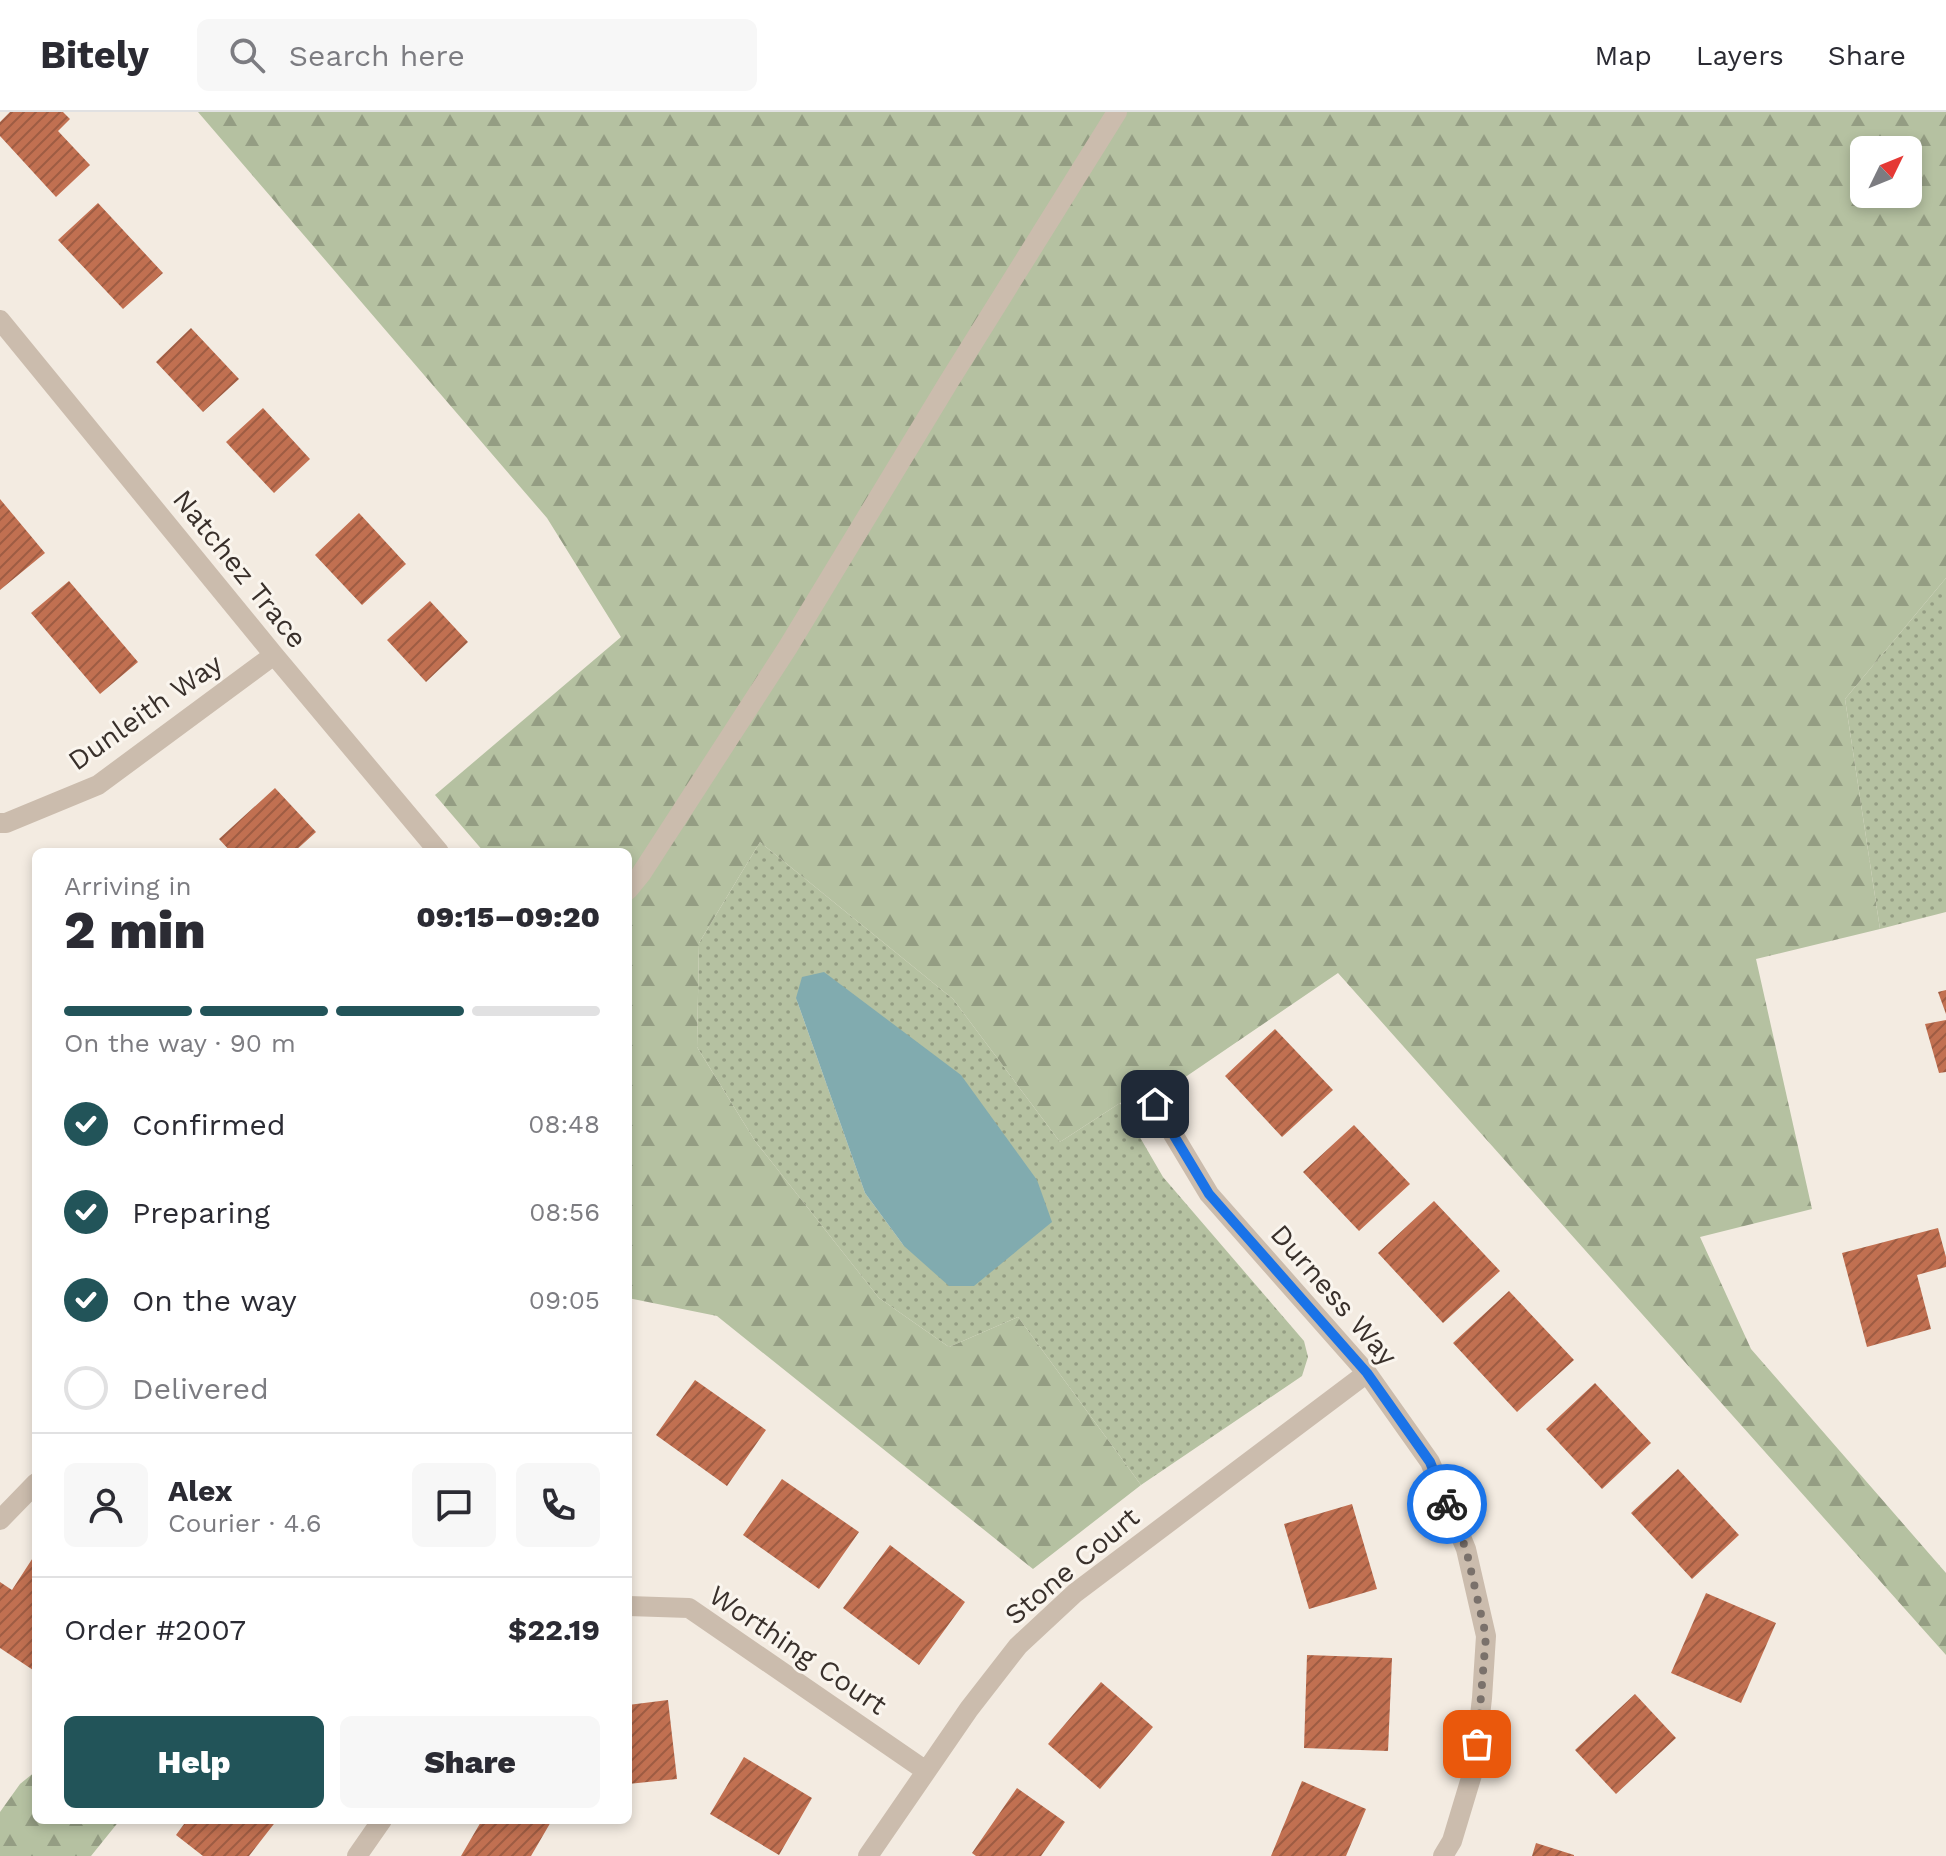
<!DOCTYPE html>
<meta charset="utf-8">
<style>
:root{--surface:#fff;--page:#f7f7f7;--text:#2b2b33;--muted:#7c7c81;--line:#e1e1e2;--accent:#225459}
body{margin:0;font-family:"Work Sans",sans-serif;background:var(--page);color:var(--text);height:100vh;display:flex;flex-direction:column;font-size:30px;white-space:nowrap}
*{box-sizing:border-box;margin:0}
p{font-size:26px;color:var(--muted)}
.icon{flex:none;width:44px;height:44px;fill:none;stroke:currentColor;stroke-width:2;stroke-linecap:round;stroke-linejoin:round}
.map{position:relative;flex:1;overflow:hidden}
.side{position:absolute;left:32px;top:736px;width:600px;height:976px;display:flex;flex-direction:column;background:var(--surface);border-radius:12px;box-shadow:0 4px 12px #0003}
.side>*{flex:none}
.needle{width:52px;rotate:47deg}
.fabs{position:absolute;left:1850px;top:24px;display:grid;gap:16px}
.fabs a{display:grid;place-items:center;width:72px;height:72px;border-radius:12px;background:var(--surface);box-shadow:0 4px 12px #0003;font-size:40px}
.pin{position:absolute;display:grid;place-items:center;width:68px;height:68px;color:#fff;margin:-34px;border-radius:16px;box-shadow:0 4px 12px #0006}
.courier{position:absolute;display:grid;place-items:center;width:80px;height:80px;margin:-40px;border:6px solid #1a73e8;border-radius:50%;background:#fff;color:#222;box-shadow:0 2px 10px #0007}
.summary em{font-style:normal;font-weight:800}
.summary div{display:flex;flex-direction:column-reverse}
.summary{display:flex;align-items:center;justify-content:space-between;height:136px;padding:0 32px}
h1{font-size:52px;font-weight:800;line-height:60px}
.bar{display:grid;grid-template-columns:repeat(4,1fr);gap:12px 8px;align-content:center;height:96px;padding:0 32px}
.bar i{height:10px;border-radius:6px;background:var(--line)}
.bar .on{background:var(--accent)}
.bar p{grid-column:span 4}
.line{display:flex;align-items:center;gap:20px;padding:0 32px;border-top:2px solid var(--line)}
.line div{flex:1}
.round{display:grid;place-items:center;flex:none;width:84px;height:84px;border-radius:12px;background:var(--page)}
ol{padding:0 32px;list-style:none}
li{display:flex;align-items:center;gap:24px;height:88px}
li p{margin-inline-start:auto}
li .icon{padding:8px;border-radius:50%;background:var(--accent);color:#fff;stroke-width:4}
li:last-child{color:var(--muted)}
li i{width:44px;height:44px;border:4px solid var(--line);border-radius:50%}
.button{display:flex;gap:16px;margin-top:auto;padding:16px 32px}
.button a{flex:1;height:92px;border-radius:12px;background:var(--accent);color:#fff;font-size:32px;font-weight:800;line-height:92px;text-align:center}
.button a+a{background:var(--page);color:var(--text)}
header{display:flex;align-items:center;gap:48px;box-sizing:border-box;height:112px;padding:0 40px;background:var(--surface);border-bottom:2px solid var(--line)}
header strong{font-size:38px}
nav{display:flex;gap:44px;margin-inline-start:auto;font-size:28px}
.search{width:560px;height:72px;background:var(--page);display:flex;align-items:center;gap:20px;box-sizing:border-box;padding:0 28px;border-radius:12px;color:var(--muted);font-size:30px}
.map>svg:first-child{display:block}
.grass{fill:url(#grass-dots);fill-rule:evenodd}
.forest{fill:url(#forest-firs);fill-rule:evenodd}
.water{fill:#81abaf}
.building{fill:url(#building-hatch)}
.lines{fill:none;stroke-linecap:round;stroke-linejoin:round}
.service{stroke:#cbbcad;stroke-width:20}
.minor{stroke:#cbbcad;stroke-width:20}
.done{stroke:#7a716b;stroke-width:8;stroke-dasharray:0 14.4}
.route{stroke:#1a73e8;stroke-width:10}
.labels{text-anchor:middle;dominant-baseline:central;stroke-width:6;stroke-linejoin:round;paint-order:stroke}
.street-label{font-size:28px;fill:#39302b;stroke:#faf5ee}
</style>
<header>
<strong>Bitely</strong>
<div class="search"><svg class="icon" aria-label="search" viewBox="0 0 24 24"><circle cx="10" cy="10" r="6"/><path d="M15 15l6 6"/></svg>Search here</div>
<nav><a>Map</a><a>Layers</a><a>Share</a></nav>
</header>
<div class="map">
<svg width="1946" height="1744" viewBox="0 0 1946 1744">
<defs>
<pattern id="grass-dots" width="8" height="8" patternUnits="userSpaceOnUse" patternTransform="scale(2)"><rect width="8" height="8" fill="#b5c1a1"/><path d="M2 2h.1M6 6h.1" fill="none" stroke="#949d83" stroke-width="1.8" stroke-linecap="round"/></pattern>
<pattern id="forest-firs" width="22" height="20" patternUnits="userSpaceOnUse" patternTransform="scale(2)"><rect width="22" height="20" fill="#b5c1a1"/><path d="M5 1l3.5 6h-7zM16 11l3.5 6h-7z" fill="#949d83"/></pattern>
<pattern id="building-hatch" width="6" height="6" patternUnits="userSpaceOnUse" patternTransform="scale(2)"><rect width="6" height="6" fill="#c17051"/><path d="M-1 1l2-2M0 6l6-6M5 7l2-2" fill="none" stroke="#9e5c43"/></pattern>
</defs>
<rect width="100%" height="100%" fill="#f3ebe1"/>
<path class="grass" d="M1946,466V800L1880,817L1845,587Z
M760,730L953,887L1060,1030L1120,991L1163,1065L1304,1229L1308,1245L1302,1264L1141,1373L1018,1205L949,1235L879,1186L755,1029L697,935L699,831ZM796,886L904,1134L865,1081Z"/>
<path class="forest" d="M198,0H1946V466L1845,587L1880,817L1756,847L1812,1097L1700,1125L1751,1237L1946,1461V1543L1338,861L1181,968L1120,991L1060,1030L953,887L760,730L699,831L697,935L755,1029L879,1186L949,1235L1018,1205L1141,1373L1033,1457L717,1204L628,1186V740H484L435,683L621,525L547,406ZM1864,38H1908V82H1864Z
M36,1659V1708H120L91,1744H0V1700L20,1672Z"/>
<path class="water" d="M824,860L961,963L1037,1068L1052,1110L974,1174H949L904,1134L865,1081L796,886L802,865Z"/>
<path class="building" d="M10,0H63L70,7L58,19L90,53L56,85L0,24V10Z
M98,91L163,161L123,197L58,128Z
M191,216L239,267L203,300L156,250Z
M263,296L310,347L274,381L226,330Z
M0,387L45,441L0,478Z
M359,401L406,452L362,493L315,443Z
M69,469L138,550L100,582L31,501Z
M430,489L468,530L426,570L387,528Z
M275,676L316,720L294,740H231L219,727Z
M1946,878V902L1938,880Z
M1946,908V960L1939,961L1925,912Z
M1275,917L1333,978L1282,1025L1225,964Z
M1354,1013L1410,1072L1359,1119L1303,1060Z
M1434,1089L1500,1159L1443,1211L1378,1141Z
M1938,1116L1946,1145V1155L1917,1163L1931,1217L1867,1235L1842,1141Z
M1509,1179L1574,1248L1517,1300L1453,1231Z
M695,1268L766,1318L727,1374L656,1323Z
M1595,1271L1651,1331L1602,1377L1546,1317Z
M1678,1357L1739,1423L1692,1467L1631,1401Z
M782,1367L859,1420L819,1477L743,1423Z
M1352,1392L1377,1477L1309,1497L1284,1412Z
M890,1433L965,1490L919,1553L843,1496Z
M36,1441V1560L0,1536V1470L12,1478Z
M1706,1481L1776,1511L1741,1591L1671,1561Z
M1307,1543L1392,1546L1388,1639L1304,1636Z
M1101,1570L1153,1615L1100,1677L1048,1632Z
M1635,1582L1676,1626L1616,1682L1575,1638Z
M668,1588L677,1667L628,1672V1593Z
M744,1645L812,1686L779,1743L710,1702Z
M1302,1669L1366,1697L1346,1744H1271Z
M1017,1676L1065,1710L1041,1744H976L972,1741Z
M187,1708H277L249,1744H203L176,1723Z
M482,1708H552L531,1744H461Z
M1536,1731L1574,1743V1744H1532Z"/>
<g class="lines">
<path class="service" d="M628,778L641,762L788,535L948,271L1117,0"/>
<path class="minor" d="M0,208L274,543L439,740
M0,711H6L98,673L274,543
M1155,992L1209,1082L1367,1261L1430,1350L1466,1437L1486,1524L1482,1586L1474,1656L1452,1729L1443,1744
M0,1408L36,1371
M628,1494L689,1496L926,1659
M357,1744L382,1708
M868,1744L969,1597L1018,1534L1075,1481L1367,1261"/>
</g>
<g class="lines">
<path class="done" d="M1447,1392L1466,1437L1486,1524L1477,1632"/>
<path class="route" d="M1155,992L1209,1082L1367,1261L1430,1350L1447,1392"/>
</g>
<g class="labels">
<g class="street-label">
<text transform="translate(240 457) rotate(51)">Natchez Trace</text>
<text transform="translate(145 600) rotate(-35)">Dunleith Way</text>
<text transform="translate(1334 1183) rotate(49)">Durness Way</text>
<text transform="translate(1072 1454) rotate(-40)">Stone Court</text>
<text transform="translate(798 1538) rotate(34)">Worthing Court</text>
</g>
</g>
</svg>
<div class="fabs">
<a><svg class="needle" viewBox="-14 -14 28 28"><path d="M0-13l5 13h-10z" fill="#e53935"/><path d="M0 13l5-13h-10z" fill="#7c7c81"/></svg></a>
</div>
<div class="pin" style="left:1477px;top:1632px;background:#ea580c"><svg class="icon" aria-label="bag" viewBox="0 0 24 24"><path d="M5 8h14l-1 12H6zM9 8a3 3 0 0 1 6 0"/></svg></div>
<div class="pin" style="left:1155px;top:992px;background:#1f2937"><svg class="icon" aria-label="home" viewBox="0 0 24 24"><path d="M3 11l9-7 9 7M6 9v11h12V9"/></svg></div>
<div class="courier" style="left:1447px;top:1392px"><svg class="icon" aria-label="bike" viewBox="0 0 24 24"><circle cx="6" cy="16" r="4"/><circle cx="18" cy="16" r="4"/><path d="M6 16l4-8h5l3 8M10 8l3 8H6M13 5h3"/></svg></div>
<section class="side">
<div class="summary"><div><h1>2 min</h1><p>Arriving in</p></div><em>09:15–09:20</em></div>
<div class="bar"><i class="on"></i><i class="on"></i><i class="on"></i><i></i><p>On the way · 90 m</p></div>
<ol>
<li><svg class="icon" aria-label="check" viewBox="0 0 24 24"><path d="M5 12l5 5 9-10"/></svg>Confirmed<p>08:48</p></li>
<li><svg class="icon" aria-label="check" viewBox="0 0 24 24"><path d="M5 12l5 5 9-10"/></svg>Preparing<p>08:56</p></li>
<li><svg class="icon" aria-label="check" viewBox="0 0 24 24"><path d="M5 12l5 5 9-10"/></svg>On the way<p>09:05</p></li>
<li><i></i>Delivered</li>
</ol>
<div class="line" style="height:144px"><a class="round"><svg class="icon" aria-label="person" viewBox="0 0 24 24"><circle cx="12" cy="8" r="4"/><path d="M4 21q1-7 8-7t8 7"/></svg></a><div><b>Alex</b><p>Courier · 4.6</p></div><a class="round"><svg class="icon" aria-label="chat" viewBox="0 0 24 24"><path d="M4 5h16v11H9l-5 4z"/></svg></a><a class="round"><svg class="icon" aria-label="phone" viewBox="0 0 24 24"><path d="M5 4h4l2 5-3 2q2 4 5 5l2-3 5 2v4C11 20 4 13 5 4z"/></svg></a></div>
<div class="line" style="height:104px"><div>Order #2007</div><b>$22.19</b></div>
<div class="button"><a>Help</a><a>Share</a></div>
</section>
</div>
